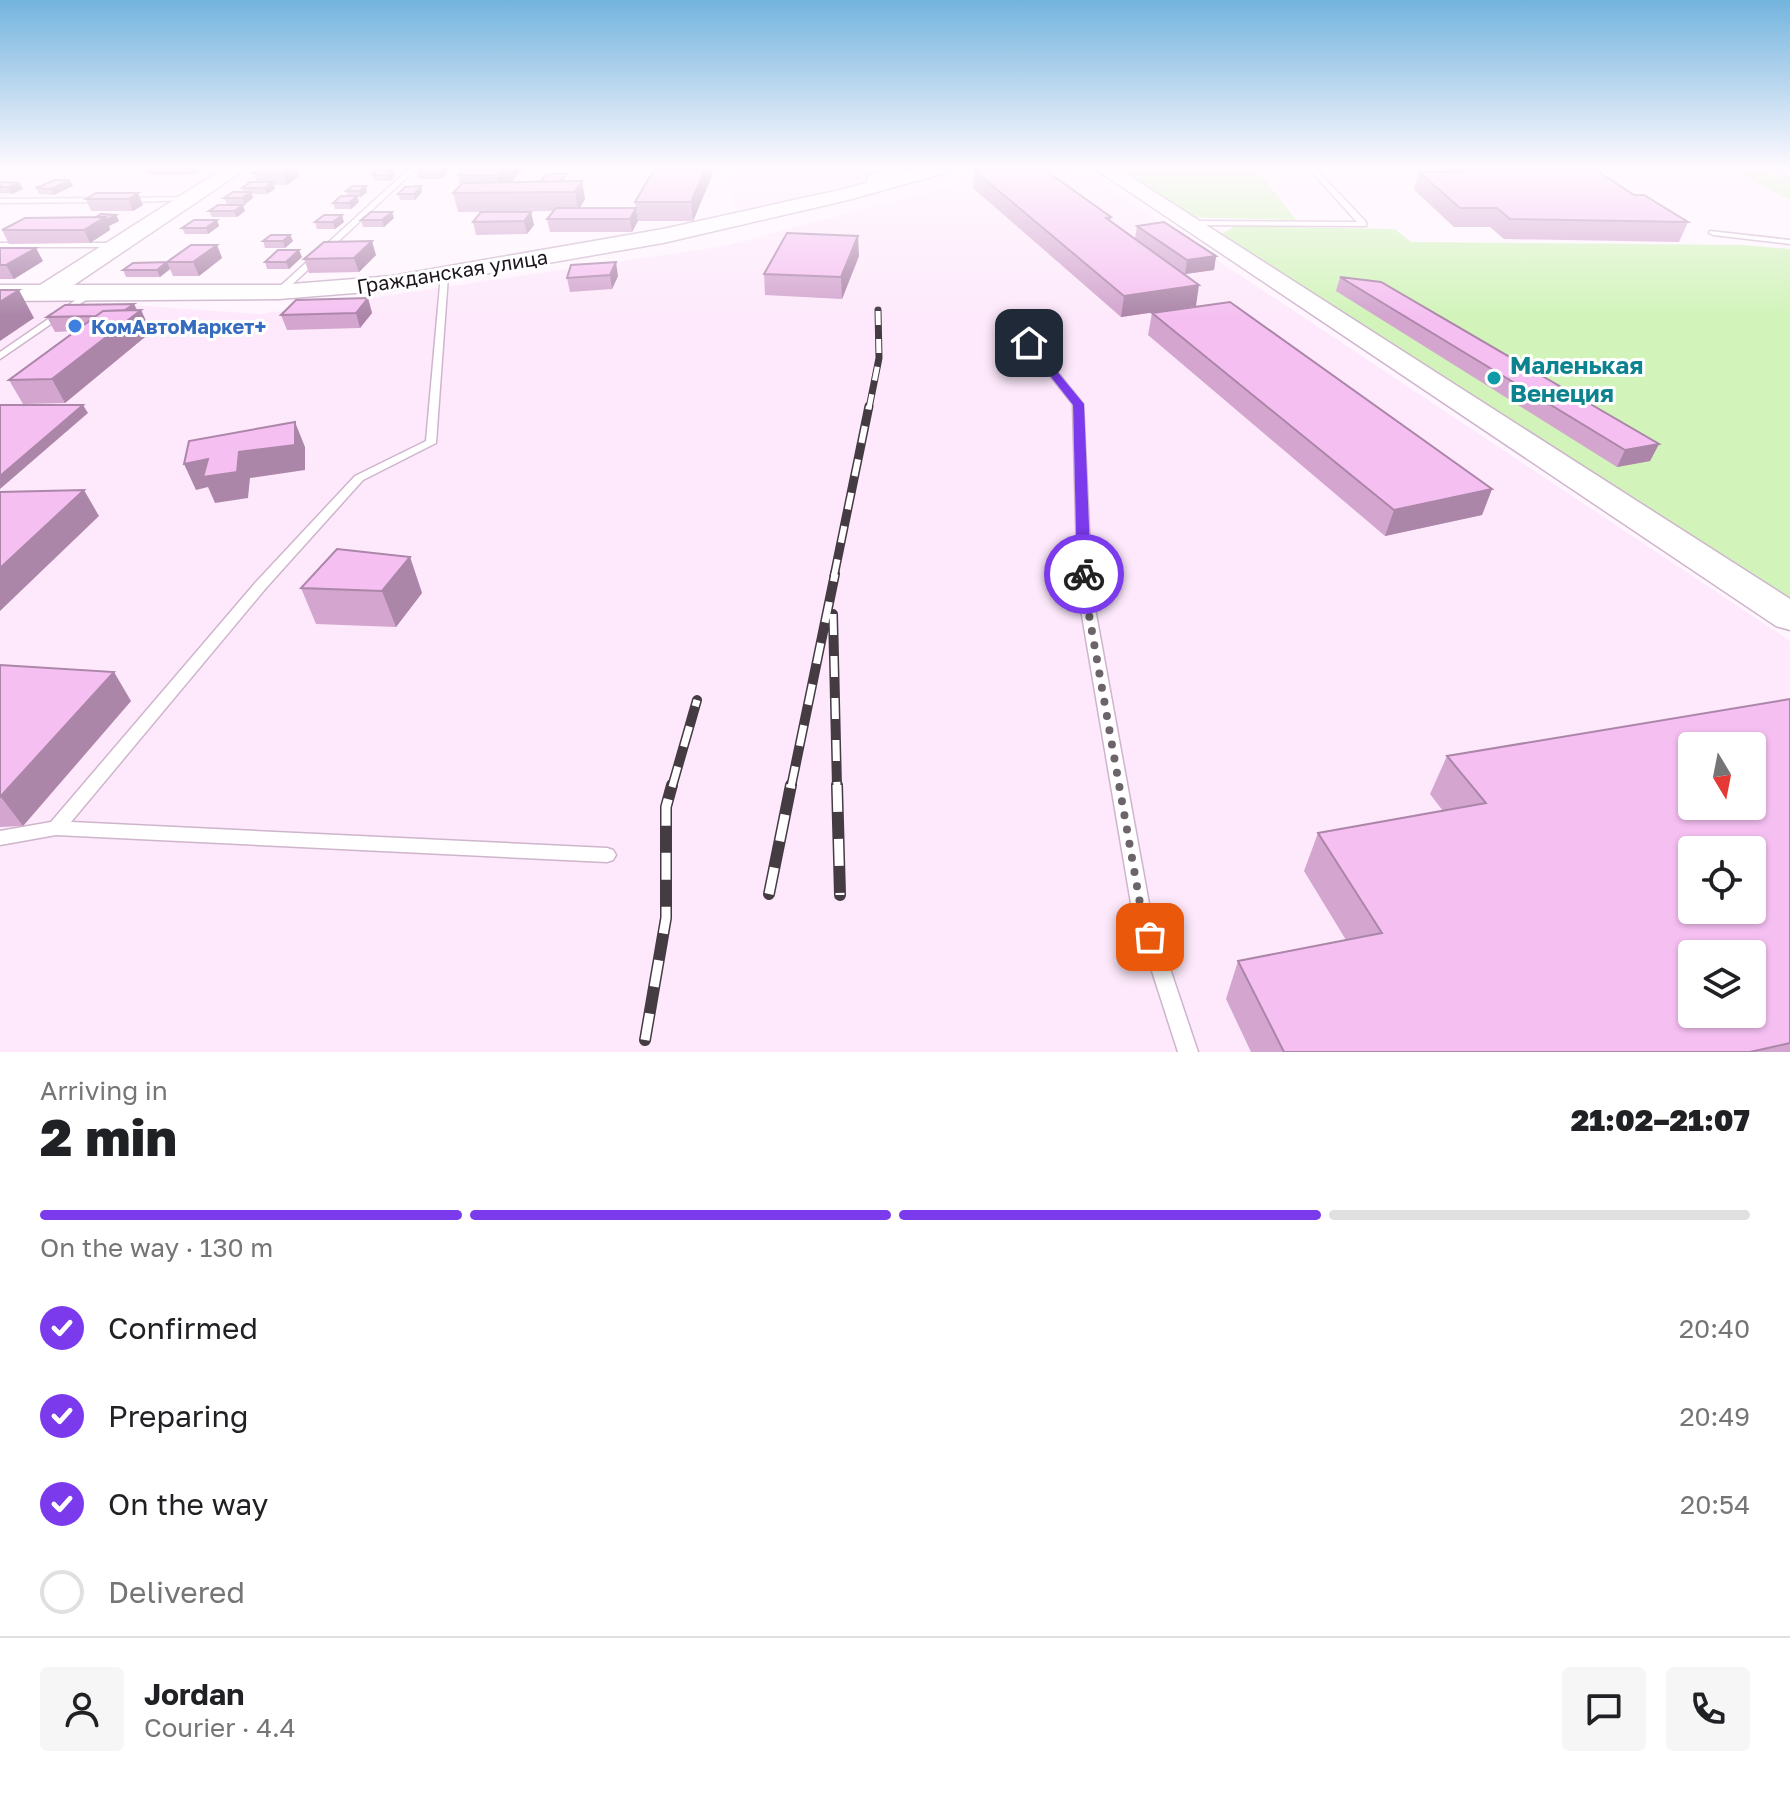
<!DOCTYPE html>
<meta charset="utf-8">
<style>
:root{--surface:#fff;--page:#f6f6f6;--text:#202124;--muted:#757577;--line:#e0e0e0;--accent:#7c3aed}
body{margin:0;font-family:"Golos Text",sans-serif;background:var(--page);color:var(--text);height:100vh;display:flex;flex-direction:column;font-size:30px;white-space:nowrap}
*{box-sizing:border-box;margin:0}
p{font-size:26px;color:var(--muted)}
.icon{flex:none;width:44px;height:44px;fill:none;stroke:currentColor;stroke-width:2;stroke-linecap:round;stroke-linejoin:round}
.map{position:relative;height:1052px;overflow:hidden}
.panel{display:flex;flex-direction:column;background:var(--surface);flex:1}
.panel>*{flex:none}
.needle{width:52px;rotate:170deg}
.tools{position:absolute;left:1678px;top:732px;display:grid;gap:16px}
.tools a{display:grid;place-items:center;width:88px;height:88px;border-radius:8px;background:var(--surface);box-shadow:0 2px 6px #0004;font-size:40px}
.pin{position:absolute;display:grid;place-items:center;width:68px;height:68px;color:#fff;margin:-34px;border-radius:16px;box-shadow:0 4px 12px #0006}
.courier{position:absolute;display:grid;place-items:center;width:80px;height:80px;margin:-40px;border:6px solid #7c3aed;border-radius:50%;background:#fff;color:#222;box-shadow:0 2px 10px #0007}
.headline em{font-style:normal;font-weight:800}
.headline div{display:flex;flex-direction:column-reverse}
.headline{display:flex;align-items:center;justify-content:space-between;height:136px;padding:0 40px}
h1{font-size:52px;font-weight:800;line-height:60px}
.bar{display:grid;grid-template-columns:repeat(4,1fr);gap:12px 8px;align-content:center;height:96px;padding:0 40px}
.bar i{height:10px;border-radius:6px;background:var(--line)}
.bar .active{background:var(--accent)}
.bar p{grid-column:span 4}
.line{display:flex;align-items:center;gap:20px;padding:0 40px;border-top:2px solid var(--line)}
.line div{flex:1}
.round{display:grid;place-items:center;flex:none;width:84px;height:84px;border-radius:8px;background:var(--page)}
ol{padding:0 40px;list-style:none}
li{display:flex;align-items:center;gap:24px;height:88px}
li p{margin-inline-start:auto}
li .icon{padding:8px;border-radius:50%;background:var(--accent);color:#fff;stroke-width:4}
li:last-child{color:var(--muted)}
li i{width:44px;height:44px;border:4px solid var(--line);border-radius:50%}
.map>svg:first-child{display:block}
.built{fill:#fde9fb;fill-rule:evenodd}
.green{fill:#d2f4ba}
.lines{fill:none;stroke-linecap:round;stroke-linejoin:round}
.stream{stroke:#64b3d0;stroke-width:4}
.lane-casing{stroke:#ceb5cc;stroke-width:3}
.street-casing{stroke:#ceb5cc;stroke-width:3}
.secondary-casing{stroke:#ceb5cc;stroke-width:3}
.primary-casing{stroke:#ceb5cc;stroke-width:3}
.lane{fill:#fff;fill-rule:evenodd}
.street{fill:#fff;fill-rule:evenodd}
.secondary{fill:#fff;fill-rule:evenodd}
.primary{fill:#fff;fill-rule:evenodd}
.rail-far3-casing{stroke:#443b43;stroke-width:7}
.rail-far2-casing{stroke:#443b43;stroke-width:9}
.rail-far1-casing{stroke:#443b43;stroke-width:10}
.rail-casing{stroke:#443b43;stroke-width:12}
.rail-far3{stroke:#fff;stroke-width:5;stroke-dasharray:14;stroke-linecap:butt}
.rail-far2{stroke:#fff;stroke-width:6;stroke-dasharray:17;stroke-linecap:butt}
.rail-far1{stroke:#fff;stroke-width:7;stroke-dasharray:21;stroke-linecap:butt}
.rail{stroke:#fff;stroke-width:9;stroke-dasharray:27;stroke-linecap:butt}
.wall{fill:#d3a5cf}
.shaded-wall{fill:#ac86a9}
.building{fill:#f5c0f1;stroke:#ac86a9;stroke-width:2;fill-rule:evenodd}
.route{fill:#7c3aed}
.done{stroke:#6c636b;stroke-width:8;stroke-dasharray:0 14.4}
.shop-dot{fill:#3f7fe0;stroke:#fff;stroke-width:3}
.culture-dot{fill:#0f9aa8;stroke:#fff;stroke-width:3}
.labels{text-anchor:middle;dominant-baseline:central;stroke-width:6;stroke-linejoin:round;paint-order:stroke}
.far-street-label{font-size:20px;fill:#1d141c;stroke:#fff}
.far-shop-label{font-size:20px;font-weight:bold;fill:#366cbe;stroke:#fff;text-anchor:start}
.culture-label{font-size:24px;font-weight:bold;fill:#0d838f;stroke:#fff;text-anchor:start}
</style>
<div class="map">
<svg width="1790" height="1052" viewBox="0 0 1790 1052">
<rect width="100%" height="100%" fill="#fff5fe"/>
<path class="built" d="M724,168H882V174L850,185L754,209H736Z
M1016,168H1079L1790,641V1052H0V302L71,301L261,314L725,246ZM1692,746H1752V806H1692ZM1692,850H1752V910H1692ZM1692,954H1752V1014H1692Z"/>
<path class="green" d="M1120,168H1256L1296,220L1185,217Z
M1731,170L1761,171L1790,177V200Z
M1236,226L1395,229L1411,242L1743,245L1790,249V600L1215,237Z"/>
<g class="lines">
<path class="stream" d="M891,175L906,168"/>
<defs>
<path id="lane" d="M410,168H417L282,294H276V290Z
M1308,168H1315L1366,222V226L1190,225L1186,223L1190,221L1357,222Z
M190,197L192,198V200L125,202L122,200L125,198Z
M0,199L102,198L105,200L102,202L0,203Z
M1710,231L1790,240V244L1713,235L1709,233Z
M0,243H117L121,245L117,247H0Z
M441,274L448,276L436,443L363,480L266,588L71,822L607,848L613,850L616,855L613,860L607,862L56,835L0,845V831L51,822L256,582L355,476L426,441Z
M89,291L96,293L0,359V352Z
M1029,340L1032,341L1083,404L1092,592L1150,909L1198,1052H1178L1132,909L1078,592L1073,404L1024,343Z"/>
<path id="street" d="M887,168H901V172L880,181L877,190H867L868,176Z"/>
<path id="secondary" d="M224,168H247L74,285H279L392,276L663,229L844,189L918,168H950L948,172L848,200L663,243L392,290L279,299L0,301V285H40Z
M1094,168H1117L1790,599V630L1776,626Z"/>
<path id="primary" d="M1775,168H1790V177Z"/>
</defs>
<use href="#lane" class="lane-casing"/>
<use href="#street" class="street-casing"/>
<use href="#secondary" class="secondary-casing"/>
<use href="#primary" class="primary-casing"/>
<use href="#lane" class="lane"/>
<use href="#street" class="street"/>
<use href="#secondary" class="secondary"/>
<use href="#primary" class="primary"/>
<defs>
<path id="rail-far3" d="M869,408L879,358L878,310"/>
<path id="rail-far2" d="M834,576L869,406"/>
<path id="rail-far1" d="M833,614L837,787
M672,787L697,700
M791,787L835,574"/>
<path id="rail" d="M837,785L840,895
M769,894L791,785
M645,1040L666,918V807L672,785"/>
</defs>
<use href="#rail-far3" class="rail-far3-casing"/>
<use href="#rail-far2" class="rail-far2-casing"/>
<use href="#rail-far1" class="rail-far1-casing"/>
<use href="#rail" class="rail-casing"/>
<use href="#rail-far3" class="rail-far3"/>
<use href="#rail-far2" class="rail-far2"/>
<use href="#rail-far1" class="rail-far1"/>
<use href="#rail" class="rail"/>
</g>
<path class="wall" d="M145,168H204L193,175H147Z
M260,168H299L297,169L299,176L287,185H274L275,189L267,194H252L253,198L245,204H227L224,198L243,192L242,188L257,182L253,173Z
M422,168H446L447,173L442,179H419L418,173Z
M465,168H524L511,182L568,180L567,181H582L585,199L580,208L638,221L632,232H550L547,219L554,211L458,212L453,193L460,185L458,175Z
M1445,168H1593L1634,195L1688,222L1679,242L1504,239L1490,227H1454L1414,190L1419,172H1444Z
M377,170L395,176L390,181H374L372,175Z
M974,170L1111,217V221L1135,238L1137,226L1216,256L1214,270L1185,274L1196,306L1121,317L973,188Z
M712,176L693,221H638L635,202Z
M0,182L23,189L12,194L0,193Z
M73,186L54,195L39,194L36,188Z
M421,186L422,192L415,200H400L398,194Z
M346,191L367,192L361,197H357L359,202L351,209H335L333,203L347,196Z
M138,193L143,205L133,211H91L86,199Z
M209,211H245L237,217H212Z
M531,212L534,225L527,234L476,235L473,222Z
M116,215L119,221L109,226L110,230L90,243L9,244L2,230Z
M394,218L384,227H363L361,220Z
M217,220L219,226L208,234H185L182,228Z
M315,222H344L335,229H317Z
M290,235L293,241L285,248H265L263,241Z
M217,245L222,258L199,276H173L170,269L160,277H126L123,270L167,262Z
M0,248L43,261L14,279H0Z
M376,255L359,272L309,273L304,259Z
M859,256L842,299L765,295L764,274Z
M302,257L289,269H267L265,262Z
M571,265L618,276L612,289L570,292L567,278Z
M1340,277L1659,444L1650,461L1617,467L1336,291Z
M368,298L372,313L360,328L287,330L281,315Z
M141,310L151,332L65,403L23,404L9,380L75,331L55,332L47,317Z
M1152,313L1492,489L1482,515L1385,536L1148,335Z
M410,557L422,593L396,627L316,624L301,588Z
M0,665L131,701L23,826L0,827Z
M1790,699V1052H1251L1226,999L1238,961L1346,940L1304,871L1318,833L1443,811L1430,794L1447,756Z"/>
<path class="shaded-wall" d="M191,168H204L193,175Z
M289,168H297L299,176L287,185L283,173Z
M444,168H446L447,173L442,179L440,173Z
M504,168H524L501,193L497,175Z
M706,168H711L712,176L693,221L691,202Z
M393,170L395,176L390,181L388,175Z
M70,180L73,186L54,195L51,189Z
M582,181L585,199L578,211L575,192Z
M273,182L275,189L267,194L265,188Z
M20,183L23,189L12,194L9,187Z
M366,186L367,192L361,197L359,191Z
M421,186L422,192L415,200L414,194Z
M251,192L253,198L245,204L242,198Z
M138,193L143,205L133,211L128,199Z
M357,196L359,202L351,209L349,203Z
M243,205L245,211L237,217L234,211Z
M636,208L638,221L632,232L630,219Z
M392,212L394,218L384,227L382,220Z
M531,212L534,225L527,234L524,221Z
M116,215L119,221L109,226L110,230L90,243L84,230L105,217Z
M342,215L344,222L335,229L333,222Z
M217,220L219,226L208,234L206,228Z
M290,235L293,241L285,248L283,241Z
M858,236L859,256L842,299L841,277Z
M372,241L376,255L359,272L354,258Z
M217,245L222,258L199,276L193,262Z
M36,248L43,261L14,279L6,265Z
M299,250L302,257L289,269L286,262Z
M1216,256L1214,270L1185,274L1187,260Z
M167,262L170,269L160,277L157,270Z
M616,262L618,276L612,289L610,275Z
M1199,285L1196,306L1121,317L1124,296Z
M19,290L34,318L0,341V302Z
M368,298L372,313L360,328L356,313Z
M134,304L138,312L141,310L151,332L65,403L52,379L119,316Z
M83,405L88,413L0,489V476Z
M295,422L305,447V470L250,478L248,498L215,503L208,487L196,490L184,464L239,452Z
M1659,444L1650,461L1617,467L1625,450Z
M1492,489L1482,515L1385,536L1394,510Z
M84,490L99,516L0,611V568Z
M410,557L422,593L396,627L382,591Z
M114,672L131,701L23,826L1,797Z"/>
<path class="building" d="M260,168H289L283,173H253Z
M422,168H444L440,173H418Z
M465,168H504L497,175H458Z
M655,168H706L691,202H635Z
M994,168H1042L1111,217L1106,218L1199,285L1124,296L974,170Z
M1455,168H1593L1634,195H1644L1688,222L1510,219L1497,208H1460L1419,172H1460Z
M377,170H393L388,175H372Z
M547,174H566L561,181L540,182Z
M55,180H70L51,189L36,188Z
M582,181L575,192L453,193L463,183Z
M0,182L20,183L9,187H0Z
M250,182H273L265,188H242Z
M353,186H366L359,191H346Z
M421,186L414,194H398L405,187Z
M233,192H251L242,198H224Z
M96,193H138L128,199H86Z
M341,196H357L349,203H333Z
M218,205H243L234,211H209Z
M556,208H636L630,219H547Z
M371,212H392L382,220H361Z
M481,212H531L524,221L473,222Z
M101,214L116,215L106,220L105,217H96Z
M324,215H342L333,222H315Z
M105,217L84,230H2L25,218Z
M194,220H217L206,228H182Z
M1164,222L1216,256L1187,260L1137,226Z
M787,233L858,236L841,277L764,274Z
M271,235H290L283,241H263Z
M372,241L354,258L304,259L324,242Z
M191,245H217L193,262H167Z
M0,248H36L6,265H0Z
M278,250H299L286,262H265Z
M167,262L157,270H123L133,263Z
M616,262L610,275L567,278L571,265Z
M1340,277L1381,282L1659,444L1625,450Z
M0,290H19L0,302Z
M368,298L356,313L281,315L296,300Z
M1230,302L1492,489L1394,510L1152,313Z
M134,304L125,310L103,311L96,316L47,317L65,305Z
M141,310L52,379L9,380L103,311Z
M0,405H83L0,476Z
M295,422V445L239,452L237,472L203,477L208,459L184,464L189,441Z
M84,490L0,568V492Z
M337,549L410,557L382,591L301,588Z
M0,665L114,672L0,797Z
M1790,699V1043L1750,1052H1284L1238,961L1382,933L1318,833L1486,803L1447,756ZM1692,746H1752V806H1692ZM1692,850H1752V910H1692ZM1692,954H1752V1014H1692Z"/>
<linearGradient id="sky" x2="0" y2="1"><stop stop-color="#73b4de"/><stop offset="0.53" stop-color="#fffaff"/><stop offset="1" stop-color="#fffaff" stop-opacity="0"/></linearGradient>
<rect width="1790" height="316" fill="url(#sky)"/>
<path class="route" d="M1026,341H1032L1084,404L1091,574L1084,578L1077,574L1073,405L1026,345Z"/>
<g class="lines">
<path class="done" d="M1084,574L1085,592L1141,909L1150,937"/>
</g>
<circle class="shop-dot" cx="75" cy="326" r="8"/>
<circle class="culture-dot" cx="1494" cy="378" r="8"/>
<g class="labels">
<g class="far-street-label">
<text transform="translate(452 271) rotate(-9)">Гражданская улица</text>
</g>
<g class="far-shop-label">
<text x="91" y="326">КомАвтоМаркет+</text>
</g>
<g class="culture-label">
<text x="1510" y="364">Маленькая<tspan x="1510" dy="28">Венеция</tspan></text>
</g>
</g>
</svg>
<div class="tools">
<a><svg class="needle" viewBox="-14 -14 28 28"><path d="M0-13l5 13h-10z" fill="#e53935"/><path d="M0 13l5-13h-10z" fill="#757577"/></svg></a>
<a><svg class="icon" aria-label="locate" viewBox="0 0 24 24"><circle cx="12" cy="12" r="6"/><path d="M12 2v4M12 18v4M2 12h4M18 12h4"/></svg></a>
<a><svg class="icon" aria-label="layers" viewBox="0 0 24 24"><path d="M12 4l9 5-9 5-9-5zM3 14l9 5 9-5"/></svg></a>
</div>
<div class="pin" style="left:1150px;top:937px;background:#ea580c"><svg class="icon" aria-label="bag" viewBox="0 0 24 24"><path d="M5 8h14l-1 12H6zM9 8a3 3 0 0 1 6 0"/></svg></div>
<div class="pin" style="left:1029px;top:343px;background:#1f2937"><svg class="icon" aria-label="home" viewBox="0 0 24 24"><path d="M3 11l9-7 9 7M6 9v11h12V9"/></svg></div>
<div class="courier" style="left:1084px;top:574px"><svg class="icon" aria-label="bike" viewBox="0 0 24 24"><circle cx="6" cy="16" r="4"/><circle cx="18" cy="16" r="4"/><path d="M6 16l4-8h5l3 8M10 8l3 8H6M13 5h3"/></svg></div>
</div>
<section class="panel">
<div class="headline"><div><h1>2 min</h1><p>Arriving in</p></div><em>21:02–21:07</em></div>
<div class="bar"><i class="active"></i><i class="active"></i><i class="active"></i><i></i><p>On the way · 130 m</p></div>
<ol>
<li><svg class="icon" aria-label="check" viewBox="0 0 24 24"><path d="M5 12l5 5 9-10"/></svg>Confirmed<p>20:40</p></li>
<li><svg class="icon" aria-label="check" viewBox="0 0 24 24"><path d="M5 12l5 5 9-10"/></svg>Preparing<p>20:49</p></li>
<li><svg class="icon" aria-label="check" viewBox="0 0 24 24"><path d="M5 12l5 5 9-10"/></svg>On the way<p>20:54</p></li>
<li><i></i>Delivered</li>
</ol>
<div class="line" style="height:144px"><a class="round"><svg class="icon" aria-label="person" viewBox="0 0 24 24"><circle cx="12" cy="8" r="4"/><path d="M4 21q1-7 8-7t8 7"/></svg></a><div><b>Jordan</b><p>Courier · 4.4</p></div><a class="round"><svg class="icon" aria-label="chat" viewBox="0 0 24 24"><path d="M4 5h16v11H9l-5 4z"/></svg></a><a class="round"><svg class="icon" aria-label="phone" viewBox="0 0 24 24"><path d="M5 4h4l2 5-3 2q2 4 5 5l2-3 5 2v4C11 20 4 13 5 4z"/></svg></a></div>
</section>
